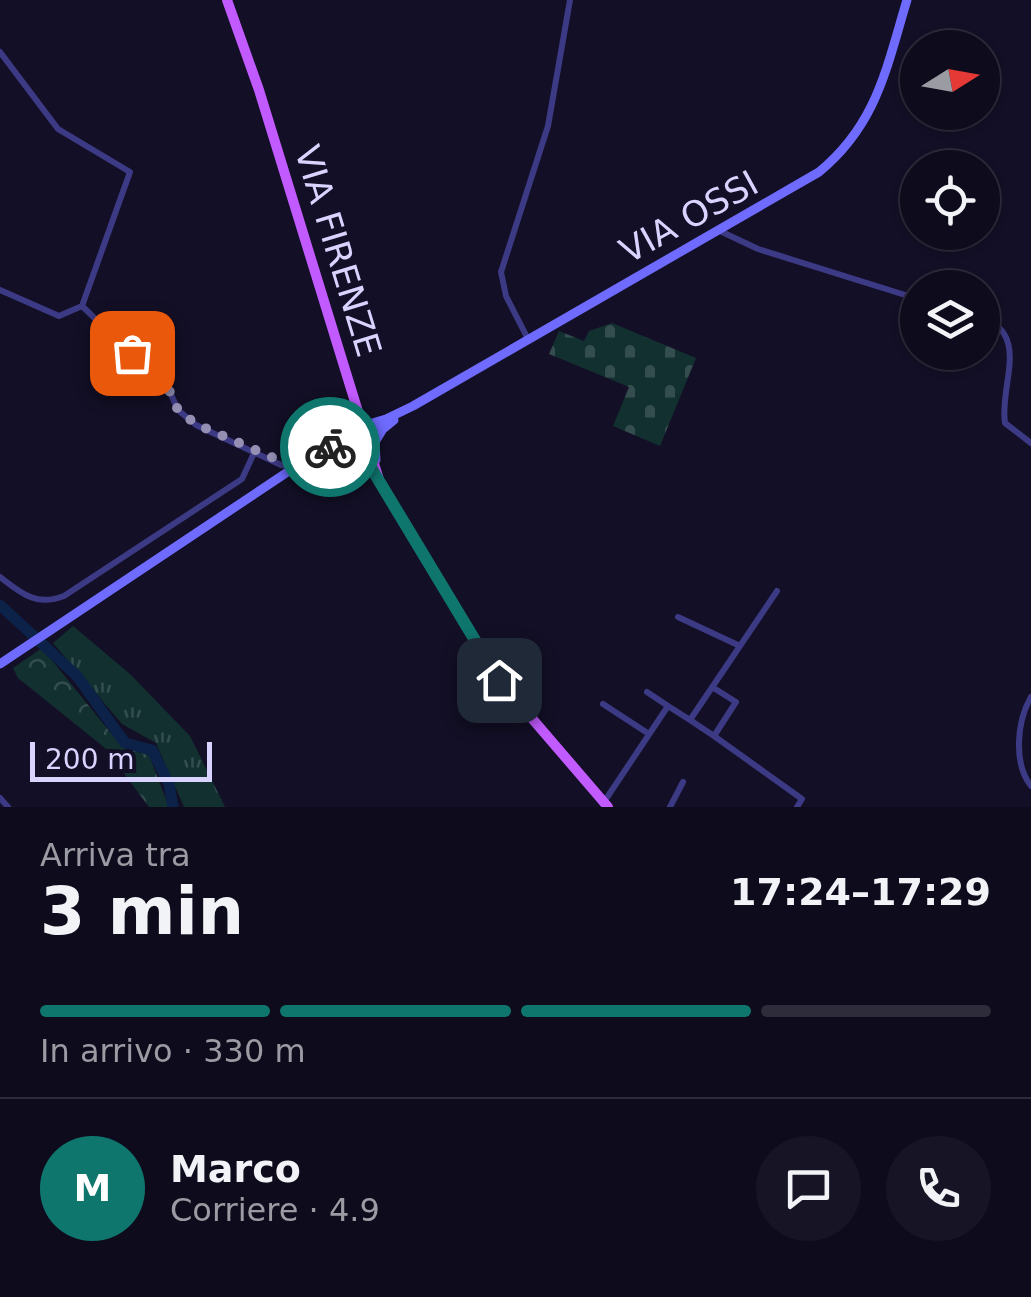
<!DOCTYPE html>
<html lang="it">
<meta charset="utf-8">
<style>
:root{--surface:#0e0b1c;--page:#171425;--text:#f1f3f6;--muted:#9b9ba3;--line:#2e2b3b;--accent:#0f766e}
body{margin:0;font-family:"DejaVu Sans",sans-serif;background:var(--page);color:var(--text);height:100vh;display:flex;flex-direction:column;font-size:38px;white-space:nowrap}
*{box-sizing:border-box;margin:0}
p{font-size:32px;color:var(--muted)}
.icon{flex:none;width:55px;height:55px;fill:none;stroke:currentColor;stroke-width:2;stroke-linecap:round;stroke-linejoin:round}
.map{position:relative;height:807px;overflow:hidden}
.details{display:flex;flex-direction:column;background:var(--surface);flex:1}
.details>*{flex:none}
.needle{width:65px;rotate:79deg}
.buttons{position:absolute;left:900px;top:30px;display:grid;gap:20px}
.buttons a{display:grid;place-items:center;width:100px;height:100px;border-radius:50%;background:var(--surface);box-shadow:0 2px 8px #0004,0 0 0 2px var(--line);font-size:50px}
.scale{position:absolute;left:30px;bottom:25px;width:182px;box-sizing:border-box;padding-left:10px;border:5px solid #d9d4ff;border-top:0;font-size:28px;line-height:35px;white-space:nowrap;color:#d9d4ff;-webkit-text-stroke:8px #130f26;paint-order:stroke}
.pin{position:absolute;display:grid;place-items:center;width:85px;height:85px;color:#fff;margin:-42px;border-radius:20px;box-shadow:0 5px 15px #0006}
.courier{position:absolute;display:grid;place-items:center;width:100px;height:100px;margin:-50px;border:8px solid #0f766e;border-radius:50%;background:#fff;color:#222;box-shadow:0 2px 12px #0007}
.summary em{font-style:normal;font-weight:600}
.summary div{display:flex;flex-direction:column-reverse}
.summary{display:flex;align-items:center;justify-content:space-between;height:170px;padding:0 40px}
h1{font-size:65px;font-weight:600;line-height:75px}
.bar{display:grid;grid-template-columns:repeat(4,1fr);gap:15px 10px;align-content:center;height:120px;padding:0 40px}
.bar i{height:12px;border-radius:8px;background:var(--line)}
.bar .selected{background:var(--accent)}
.bar p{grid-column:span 4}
.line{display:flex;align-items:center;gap:25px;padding:0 40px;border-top:2px solid var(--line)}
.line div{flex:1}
.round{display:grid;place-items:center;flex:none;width:105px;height:105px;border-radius:52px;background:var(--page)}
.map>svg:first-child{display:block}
.grass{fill:url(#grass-tufts)}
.forest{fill:url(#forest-crowns)}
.cemetery{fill:url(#cemetery-stones)}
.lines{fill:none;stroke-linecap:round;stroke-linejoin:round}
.river{stroke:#0c2248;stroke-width:11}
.street{stroke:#3d3a85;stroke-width:6}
.secondary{stroke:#6f6bff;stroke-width:9}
.primary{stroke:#c25bff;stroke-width:10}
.done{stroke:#948fb3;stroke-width:10;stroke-dasharray:0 18}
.route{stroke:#0f766e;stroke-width:12}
.labels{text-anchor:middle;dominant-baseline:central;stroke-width:8;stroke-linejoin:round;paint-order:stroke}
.street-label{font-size:35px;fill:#d9d4ff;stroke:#130f26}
</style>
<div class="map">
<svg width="1031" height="807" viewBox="0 0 1031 807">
<defs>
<pattern id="grass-tufts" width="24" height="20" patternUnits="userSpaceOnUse" patternTransform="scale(2.5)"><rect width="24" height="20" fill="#12302f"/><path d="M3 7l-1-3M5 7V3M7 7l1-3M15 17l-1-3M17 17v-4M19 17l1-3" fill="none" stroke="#344d4e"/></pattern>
<pattern id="forest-crowns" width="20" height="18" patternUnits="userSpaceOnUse" patternTransform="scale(2.5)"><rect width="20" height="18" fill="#12302f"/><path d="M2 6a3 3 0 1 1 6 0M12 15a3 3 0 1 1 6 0" fill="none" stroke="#344d4e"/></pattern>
<pattern id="cemetery-stones" width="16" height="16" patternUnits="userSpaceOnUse" patternTransform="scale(2.5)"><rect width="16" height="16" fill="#12302f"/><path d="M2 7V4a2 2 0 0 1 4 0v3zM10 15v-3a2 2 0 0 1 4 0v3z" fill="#344d4e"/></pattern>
</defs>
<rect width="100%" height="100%" fill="#130f26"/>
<path class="grass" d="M73,626L130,674L190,736L225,807H184L156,743L122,724L53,643Z"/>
<path class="forest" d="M42,648L123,748L149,755L169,807H149L105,748L18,678L13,668Z"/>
<path class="cemetery" d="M612,323L696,358L660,446L613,426L629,387L549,354L559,331L584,341L589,331Z"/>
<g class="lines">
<path class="river" d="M0,605L77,676L125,743L152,750L169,784L173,807"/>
<path class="street" d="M0,52L58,129L130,172L82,306L169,390L178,410L196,425L281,465L294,467
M720,231L758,249L918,299
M0,290L59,316L82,306
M982,317C1031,336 999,385 1005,423L1031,443
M528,339L506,296L501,272L548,126L570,0
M0,577C21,593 36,607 64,596L242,479L254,453
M678,617L740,646
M1031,697C1017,721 1013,763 1031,786
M603,704L649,734
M668,706L690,720L777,591
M690,720L714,736L736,702L712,687
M714,736L802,799L797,807
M0,798L8,807
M604,802L668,706L647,692
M670,807L683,782"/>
<path class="secondary" d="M342,432L386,419L413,406L819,172C877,124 886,69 907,0
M344,445L364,456L374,472
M326,448L383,429L394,420
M376,460L375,442L383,429
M0,664L319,451L349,422L354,401"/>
<path class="primary" d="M227,0L259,90L380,483L499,680L608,807"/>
</g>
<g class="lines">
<path class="done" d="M132,353L169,390L178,410L196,424L294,467L330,447"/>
<path class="route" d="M330,447L344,445L364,456L499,680"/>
</g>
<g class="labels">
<g class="street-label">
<text transform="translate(689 217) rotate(-29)">VIA OSSI</text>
<text transform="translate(338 251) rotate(73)">VIA FIRENZE</text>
</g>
</g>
</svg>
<div class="buttons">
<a><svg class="needle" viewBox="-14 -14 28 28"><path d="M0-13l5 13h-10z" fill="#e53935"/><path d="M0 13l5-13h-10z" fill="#9b9ba3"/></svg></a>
<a><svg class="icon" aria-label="locate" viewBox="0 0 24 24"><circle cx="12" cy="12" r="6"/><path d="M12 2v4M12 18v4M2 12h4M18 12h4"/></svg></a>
<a><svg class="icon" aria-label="layers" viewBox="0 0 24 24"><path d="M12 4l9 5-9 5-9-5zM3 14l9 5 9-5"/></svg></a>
</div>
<div class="scale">200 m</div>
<div class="pin" style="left:132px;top:353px;background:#ea580c"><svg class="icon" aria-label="bag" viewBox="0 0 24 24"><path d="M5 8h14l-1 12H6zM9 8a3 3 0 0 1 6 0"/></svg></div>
<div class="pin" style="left:499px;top:680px;background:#1f2937"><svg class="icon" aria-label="home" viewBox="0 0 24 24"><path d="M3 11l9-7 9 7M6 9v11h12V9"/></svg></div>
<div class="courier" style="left:330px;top:447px"><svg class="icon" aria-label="bike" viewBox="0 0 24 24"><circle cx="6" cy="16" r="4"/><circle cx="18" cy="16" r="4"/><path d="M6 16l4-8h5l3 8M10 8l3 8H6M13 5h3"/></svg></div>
</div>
<section class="details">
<div class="summary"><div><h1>3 min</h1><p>Arriva tra</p></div><em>17:24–17:29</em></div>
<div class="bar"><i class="selected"></i><i class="selected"></i><i class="selected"></i><i></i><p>In arrivo · 330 m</p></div>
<div class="line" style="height:180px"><b class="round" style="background:var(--accent);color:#fff">M</b><div><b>Marco</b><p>Corriere · 4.9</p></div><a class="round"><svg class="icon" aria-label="chat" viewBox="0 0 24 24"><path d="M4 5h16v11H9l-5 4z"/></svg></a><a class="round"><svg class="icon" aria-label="phone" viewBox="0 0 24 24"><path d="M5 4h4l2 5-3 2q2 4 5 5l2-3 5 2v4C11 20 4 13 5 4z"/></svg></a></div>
</section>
